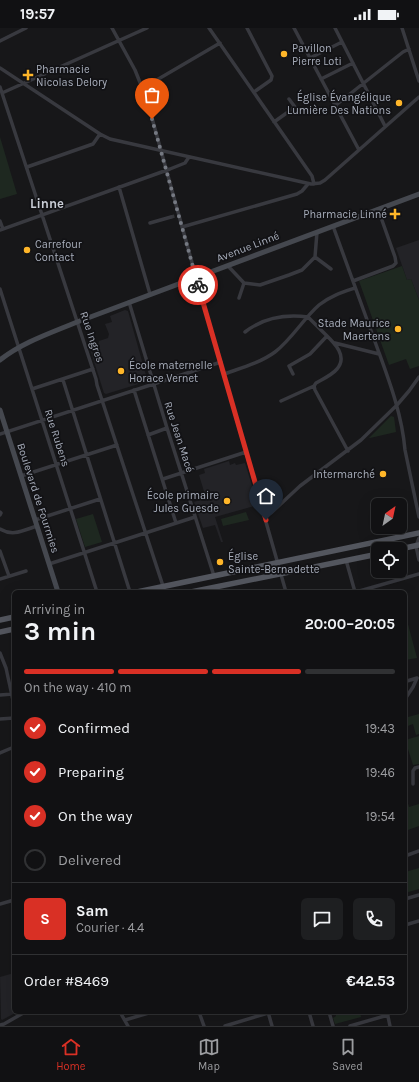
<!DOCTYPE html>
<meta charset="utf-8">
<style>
:root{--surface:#111113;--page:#1e1f21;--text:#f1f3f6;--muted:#9c9da0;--line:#303133;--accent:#d93025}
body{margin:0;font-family:Karla,sans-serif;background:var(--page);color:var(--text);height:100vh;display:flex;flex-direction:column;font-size:15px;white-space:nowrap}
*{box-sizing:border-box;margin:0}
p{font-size:13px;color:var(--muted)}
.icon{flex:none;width:22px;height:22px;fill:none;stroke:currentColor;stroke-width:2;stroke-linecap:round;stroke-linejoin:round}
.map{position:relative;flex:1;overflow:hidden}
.drawer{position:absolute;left:12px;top:562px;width:395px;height:424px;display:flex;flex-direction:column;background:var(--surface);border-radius:6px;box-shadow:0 4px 16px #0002,0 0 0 1px var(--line)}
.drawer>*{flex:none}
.needle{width:26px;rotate:33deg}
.buttons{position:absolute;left:371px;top:470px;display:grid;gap:8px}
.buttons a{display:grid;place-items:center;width:36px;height:36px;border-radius:6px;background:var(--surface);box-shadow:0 4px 16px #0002,0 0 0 1px var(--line);font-size:20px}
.pin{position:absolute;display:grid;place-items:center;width:34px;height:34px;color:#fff;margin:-41px -17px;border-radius:50% 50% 50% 0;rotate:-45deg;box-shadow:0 0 4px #0007}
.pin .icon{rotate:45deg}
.courier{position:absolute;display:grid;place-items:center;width:40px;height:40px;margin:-20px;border:3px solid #d93025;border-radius:50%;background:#fff;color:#222;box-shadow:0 1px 5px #0007}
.summary em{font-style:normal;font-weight:700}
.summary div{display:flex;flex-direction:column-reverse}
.summary{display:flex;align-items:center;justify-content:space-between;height:68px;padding:0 12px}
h1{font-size:26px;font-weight:700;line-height:30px}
.bar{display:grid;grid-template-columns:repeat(4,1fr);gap:6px 4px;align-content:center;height:48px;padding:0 12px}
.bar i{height:5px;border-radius:3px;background:var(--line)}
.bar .current{background:var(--accent)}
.bar p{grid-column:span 4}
.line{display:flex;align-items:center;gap:10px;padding:0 12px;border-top:1px solid var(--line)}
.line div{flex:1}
.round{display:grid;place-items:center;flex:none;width:42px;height:42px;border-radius:6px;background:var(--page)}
ol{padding:0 12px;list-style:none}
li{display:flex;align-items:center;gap:12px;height:44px}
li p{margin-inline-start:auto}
li .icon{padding:4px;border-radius:50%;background:var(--accent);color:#fff;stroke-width:4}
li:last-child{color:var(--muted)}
li i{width:22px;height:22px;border:2px solid var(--line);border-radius:50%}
.status{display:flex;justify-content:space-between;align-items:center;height:28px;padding:0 20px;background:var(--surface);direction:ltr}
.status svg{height:11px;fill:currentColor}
.dock{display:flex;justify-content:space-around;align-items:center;height:56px;border-top:1px solid var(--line);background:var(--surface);font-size:11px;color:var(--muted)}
.dock a{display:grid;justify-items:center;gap:2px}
.dock .current{color:var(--accent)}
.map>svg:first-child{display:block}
.built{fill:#232327}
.green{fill:#1e2820}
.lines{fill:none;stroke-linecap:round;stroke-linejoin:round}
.street-tunnel{stroke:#343539;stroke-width:3.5;stroke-dasharray:3.5 2;stroke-linecap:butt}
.street{stroke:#38393f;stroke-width:3.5}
.secondary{stroke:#45484f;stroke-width:5}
.primary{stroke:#53565e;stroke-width:5.5}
.done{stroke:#757982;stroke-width:4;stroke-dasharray:0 7.2}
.route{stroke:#d93025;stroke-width:5}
.poi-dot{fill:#ffb629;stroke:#121215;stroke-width:1.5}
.labels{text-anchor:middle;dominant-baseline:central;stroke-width:3.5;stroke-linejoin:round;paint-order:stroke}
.poi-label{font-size:11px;fill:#a8aebb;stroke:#121215;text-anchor:start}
.street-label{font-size:11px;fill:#a8aebb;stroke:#121215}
.quarter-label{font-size:13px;font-weight:bold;fill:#c9cdd6;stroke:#121215}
</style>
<div class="status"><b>19:57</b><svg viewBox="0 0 49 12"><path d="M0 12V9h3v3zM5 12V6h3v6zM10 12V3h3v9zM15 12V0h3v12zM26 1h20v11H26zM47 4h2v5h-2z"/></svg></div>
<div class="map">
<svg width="419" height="998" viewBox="0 0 419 998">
<rect width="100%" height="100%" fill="#171719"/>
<path class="built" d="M419,212V272L411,251L407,252L396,220Z
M125,282L128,283L147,351L145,354L106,366L104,365L90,321L99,318L98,317L99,313L108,310L109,306L105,296L112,294L110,288Z
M229,433L230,437L235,435L236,437L245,435L258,477L215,489L223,514H221L215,497L203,500L194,474L206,470L199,447L205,445L204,441Z
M14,945V984H17L2,992L1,991L0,949Z"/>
<path class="green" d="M0,109L17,166L0,171Z
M402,238L407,252L411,251L419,272V338L410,341L406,331L389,337L359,253Z
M391,388L394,389L396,404L370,410H369Z
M246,484L249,492L223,498L221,491Z
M93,486L102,514L85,519L76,491Z
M405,585L417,630L405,632Z
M405,679L408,689L419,686V706L416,707L413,696L405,699Z
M419,708V736L413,737L408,721H405V712Z
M405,769H406L409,779L419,776V799V798L405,803Z
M419,840V861L405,865V856L408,854L405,844Z
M335,984H360L361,989L335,996L333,990L336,988Z"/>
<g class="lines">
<path class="street-tunnel" d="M171,189L175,188"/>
<path class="street" d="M112,0L135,42L147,72L196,249L286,564
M209,0L312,148L314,156
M247,0L272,48L271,52L254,64
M294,0L359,122
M335,0L385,98
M402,0L419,53
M0,13L26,0
M310,30L342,14
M0,40L100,106L110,111L311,156L320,155L325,152L419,69
M321,51L353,35
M0,59L96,351L97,357L165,564
M143,60L220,15
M2,65L147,0
M336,77L403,24L409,21
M274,94L295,79L289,71
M27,139L93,116L100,106
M119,159L150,266
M0,193L3,201
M150,195L171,189
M333,198C348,239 363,281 378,322C390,355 402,387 405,422L419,489
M182,199L297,166L302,163L308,156
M0,202L170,141L185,135L189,129
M315,229L331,241
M228,238L244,255L260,257L289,247L302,242L315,229L317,204
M353,253L393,238L396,235L395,229L378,181
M0,261L97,564
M239,270L244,255
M129,274L167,400L214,548
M245,304C263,290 285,286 308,289C313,294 318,299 323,304C332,313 349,327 337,341C332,347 323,351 316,355L314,358L281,373
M335,315L379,326
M224,346C241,340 260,335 275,324C292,311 303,291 319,277C330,268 343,264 355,260
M293,346L289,338L310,326L327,308
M63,352L130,564
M314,358L315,362L348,423
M32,361L93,341
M134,362L176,495
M0,406L221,334
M148,407L167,400
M21,448L117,417
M163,451L246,424
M0,484L1,485L0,487
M265,488L271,485L300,458L361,412L397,377L409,363L419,349
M35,492L100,471
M0,501C13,509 24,502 37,498
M419,510L416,518L419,532
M0,523L9,548
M346,532L355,564
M49,536L195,489
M0,551L26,543
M356,564L419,546
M0,625L6,640L14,677
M405,654L407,653L417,650
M0,667L13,666
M405,671L413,659L417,650
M0,691L14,690
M0,725L14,719
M413,756V743L415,740L419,739
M405,828L419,823
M405,871L419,867
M0,876L14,872
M405,897L419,893
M120,984L128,998
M199,984L204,998
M268,984L272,998
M309,984L313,998
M329,984L333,998
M387,984L390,998
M125,992L152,984
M0,997L4,996L25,984
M225,998L268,985
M350,998L388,987"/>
<path class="secondary" d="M0,332C23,314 51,305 77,294L419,166
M0,382L58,564"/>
<path class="primary" d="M400,521L419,517
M137,564L419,505
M191,564L378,526
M0,592L14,589
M0,604L14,601"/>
</g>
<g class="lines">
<path class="done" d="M152,91L198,257"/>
<path class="route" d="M198,257L266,492"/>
</g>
<g class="poi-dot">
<circle cx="284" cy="26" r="4"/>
<path d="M26 41h4v4h4v4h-4v4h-4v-4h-4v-4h4z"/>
<circle cx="399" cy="75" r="4"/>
<path d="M393 180h4v4h4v4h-4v4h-4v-4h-4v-4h4z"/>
<circle cx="27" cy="222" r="4"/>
<circle cx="398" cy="301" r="4"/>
<circle cx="121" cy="343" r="4"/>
<circle cx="383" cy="446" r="4"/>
<circle cx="227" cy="473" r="4"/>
<circle cx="220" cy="534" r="4"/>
</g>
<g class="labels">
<g class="poi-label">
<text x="292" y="20">Pavillon<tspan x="292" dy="13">Pierre Loti</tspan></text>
<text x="36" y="41">Pharmacie<tspan x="36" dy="13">Nicolas Delory</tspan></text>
<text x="391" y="69" text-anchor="end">Église Évangélique<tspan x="391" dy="13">Lumière Des Nations</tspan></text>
<text x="387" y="186" text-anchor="end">Pharmacie Linné</text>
<text x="35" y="216">Carrefour<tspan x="35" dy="13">Contact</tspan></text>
<text x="390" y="295" text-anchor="end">Stade Maurice<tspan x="390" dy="13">Maertens</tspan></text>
<text x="129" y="337">École maternelle<tspan x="129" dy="13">Horace Vernet</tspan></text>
<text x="375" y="446" text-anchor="end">Intermarché</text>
<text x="219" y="467" text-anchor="end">École primaire<tspan x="219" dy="13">Jules Guesde</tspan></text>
<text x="228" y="528">Église<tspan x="228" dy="13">Sainte-Bernadette</tspan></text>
</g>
<g class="street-label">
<text transform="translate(248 219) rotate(-21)">Avenue Linné</text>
<text transform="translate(92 309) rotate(71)">Rue Ingres</text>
<text transform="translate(179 409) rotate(72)">Rue Jean Macé</text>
<text transform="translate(57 410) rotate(72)">Rue Rubens</text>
<text transform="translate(38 470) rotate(72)">Boulevard de Fourmies</text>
</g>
<g class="quarter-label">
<text x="47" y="175">Linne</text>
</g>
</g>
</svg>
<div class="buttons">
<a><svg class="needle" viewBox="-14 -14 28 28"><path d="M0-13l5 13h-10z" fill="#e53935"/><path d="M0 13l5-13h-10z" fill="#9c9da0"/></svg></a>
<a><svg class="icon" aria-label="locate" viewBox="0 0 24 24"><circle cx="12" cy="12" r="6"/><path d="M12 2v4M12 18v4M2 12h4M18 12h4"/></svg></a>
</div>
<div class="pin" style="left:152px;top:91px;background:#ea580c"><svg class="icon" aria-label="bag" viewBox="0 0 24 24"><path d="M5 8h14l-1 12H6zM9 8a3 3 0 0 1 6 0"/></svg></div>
<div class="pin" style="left:266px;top:492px;background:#1f2937"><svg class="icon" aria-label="home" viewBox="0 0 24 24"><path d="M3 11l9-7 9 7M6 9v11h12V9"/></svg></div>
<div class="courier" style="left:198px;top:257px"><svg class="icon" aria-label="bike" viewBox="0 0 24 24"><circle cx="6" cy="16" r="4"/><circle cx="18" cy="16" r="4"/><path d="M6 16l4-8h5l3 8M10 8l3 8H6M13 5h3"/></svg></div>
<section class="drawer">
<div class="summary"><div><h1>3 min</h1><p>Arriving in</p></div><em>20:00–20:05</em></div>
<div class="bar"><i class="current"></i><i class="current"></i><i class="current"></i><i></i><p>On the way · 410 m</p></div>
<ol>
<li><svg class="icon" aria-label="check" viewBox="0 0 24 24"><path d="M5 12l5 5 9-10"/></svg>Confirmed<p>19:43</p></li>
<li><svg class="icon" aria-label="check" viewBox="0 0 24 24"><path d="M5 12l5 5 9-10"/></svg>Preparing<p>19:46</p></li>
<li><svg class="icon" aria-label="check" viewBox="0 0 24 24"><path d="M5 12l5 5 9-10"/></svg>On the way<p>19:54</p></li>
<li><i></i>Delivered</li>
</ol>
<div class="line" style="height:72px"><b class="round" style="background:var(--accent);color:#fff">S</b><div><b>Sam</b><p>Courier · 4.4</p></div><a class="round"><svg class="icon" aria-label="chat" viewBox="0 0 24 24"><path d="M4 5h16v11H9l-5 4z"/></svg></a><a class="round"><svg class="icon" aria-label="phone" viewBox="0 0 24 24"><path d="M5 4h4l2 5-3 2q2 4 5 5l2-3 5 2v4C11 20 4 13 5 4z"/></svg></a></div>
<div class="line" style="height:52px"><div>Order #8469</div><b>€42.53</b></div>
</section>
</div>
<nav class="dock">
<a class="current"><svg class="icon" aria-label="home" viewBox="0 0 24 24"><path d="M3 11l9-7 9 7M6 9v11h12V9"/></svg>Home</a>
<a><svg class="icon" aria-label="map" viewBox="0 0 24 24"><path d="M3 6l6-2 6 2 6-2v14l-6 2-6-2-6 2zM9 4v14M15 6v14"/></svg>Map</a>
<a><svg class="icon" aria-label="saved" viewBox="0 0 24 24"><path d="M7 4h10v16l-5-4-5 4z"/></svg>Saved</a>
</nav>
